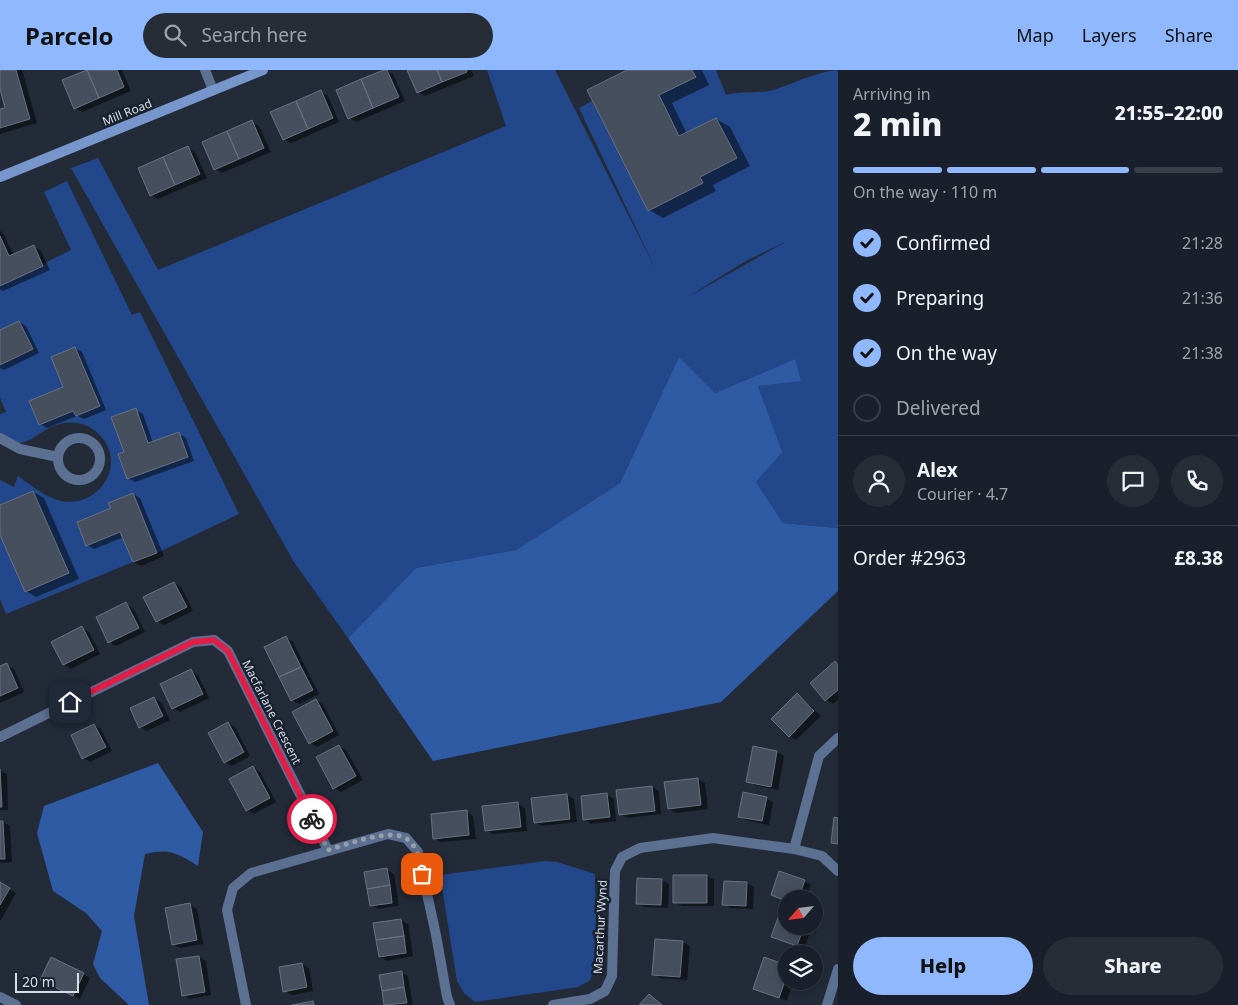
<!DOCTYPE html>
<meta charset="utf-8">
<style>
:root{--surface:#1a202b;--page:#272d37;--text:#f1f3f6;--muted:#9fa3a9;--line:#383e47;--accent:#90b8fd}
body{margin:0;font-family:"Noto Sans",sans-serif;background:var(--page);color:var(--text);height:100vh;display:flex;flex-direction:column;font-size:19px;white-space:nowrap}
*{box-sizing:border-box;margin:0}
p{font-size:16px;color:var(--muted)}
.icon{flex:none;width:28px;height:28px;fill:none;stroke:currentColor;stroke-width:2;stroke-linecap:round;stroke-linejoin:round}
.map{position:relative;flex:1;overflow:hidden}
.details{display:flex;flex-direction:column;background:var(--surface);width:400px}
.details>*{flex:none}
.needle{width:32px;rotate:242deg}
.fabs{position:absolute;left:778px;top:820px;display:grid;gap:10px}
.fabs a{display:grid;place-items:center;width:45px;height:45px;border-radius:50%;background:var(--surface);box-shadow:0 2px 12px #0003,0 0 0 1px var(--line);font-size:25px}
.scale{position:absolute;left:15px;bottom:12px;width:64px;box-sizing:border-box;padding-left:5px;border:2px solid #d7dde6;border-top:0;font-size:14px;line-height:18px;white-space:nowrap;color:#d7dde6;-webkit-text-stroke:4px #1a222f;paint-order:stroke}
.pin{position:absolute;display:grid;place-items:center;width:42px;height:42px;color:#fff;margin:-21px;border-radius:10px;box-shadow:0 2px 8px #0006}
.courier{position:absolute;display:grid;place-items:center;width:50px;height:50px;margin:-25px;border:4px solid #e11d48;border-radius:50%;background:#fff;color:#222;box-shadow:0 1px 6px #0007}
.summary em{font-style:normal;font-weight:800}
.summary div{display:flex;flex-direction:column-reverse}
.summary{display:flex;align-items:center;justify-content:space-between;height:85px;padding:0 15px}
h1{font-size:32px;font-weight:800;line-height:38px}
.bar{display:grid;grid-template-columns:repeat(4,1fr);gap:8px 5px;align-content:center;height:60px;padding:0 15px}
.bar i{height:6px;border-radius:4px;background:var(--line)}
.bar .selected{background:var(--accent)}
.bar p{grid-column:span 4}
.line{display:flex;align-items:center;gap:12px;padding:0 15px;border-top:1px solid var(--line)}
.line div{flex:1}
.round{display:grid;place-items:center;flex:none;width:52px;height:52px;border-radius:26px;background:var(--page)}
ol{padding:0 15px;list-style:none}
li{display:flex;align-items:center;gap:15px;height:55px}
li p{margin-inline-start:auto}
li .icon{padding:5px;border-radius:50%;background:var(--accent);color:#111;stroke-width:4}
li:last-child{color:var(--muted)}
li i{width:28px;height:28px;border:2px solid var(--line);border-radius:50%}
.primary-button{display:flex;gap:10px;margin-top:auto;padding:10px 15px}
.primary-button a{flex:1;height:58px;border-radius:30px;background:var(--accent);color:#111;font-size:20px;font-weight:800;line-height:58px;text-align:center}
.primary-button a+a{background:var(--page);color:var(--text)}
header{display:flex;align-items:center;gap:30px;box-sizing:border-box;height:70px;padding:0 25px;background:var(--accent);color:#111}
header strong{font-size:24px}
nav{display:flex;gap:28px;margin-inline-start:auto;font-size:18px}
.search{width:350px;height:45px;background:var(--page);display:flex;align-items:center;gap:12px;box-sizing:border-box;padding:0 18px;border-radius:28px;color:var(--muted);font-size:19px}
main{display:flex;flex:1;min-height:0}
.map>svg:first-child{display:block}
.green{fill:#22488b;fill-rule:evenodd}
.forest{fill:#2f5aa4}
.shadow{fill:#0007}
.building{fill:#464f5e;stroke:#687282}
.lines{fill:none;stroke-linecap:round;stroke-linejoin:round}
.street{stroke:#5c7092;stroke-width:10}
.secondary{stroke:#7696cc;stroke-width:10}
.done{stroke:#989fa9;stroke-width:5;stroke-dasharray:0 9}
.route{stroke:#e11d48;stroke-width:6}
.labels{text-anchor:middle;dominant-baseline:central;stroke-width:5;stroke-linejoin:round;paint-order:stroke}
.street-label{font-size:12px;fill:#d7dde6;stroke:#1a222f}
</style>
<header>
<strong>Parcelo</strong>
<div class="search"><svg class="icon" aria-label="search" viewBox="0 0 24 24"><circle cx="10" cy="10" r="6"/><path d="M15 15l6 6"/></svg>Search here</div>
<nav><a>Map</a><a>Layers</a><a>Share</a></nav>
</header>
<main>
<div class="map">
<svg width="838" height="935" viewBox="0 0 838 935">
<rect width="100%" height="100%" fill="#232b39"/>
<path class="green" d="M487,0H555L657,202L579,38L592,31L648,141L703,113L700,107L737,88L716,48L679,66L659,25L696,7L692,0H716L726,25C742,21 757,24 773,20C793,14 815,2 837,0L838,3V458L783,453L756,412L781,382L758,316L795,289L715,323L679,287L620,413L516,480L416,498L348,568L294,492L71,98L98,88L158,200L506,56ZM787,171L688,227L744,192Z
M67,111L132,245L140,242L239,444L157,483L133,423L109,433L111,438L77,452L86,476L120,462L133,492L6,544L0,529V410L14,417L18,406C29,414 47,428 61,431C102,439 131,388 94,360C79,349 59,351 44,361C37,365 29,372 20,373C13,374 6,368 0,364V344L6,342L0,328V295L33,279L19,251L0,260V216L43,196L47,192L71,180L44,122Z
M546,791L557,792L595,804C595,822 599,902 589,911C586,913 581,915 578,917L475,932L464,923L457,911L440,805Z"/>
<path class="forest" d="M679,287L715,323L795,289L801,311L758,316L782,382L756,412L783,453L838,458V521L721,632L433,691L348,568L416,498L516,480L620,413Z
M158,693L203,762L198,796C177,783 170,778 145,784L134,846L149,935H129L100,908L93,894L102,861L86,843L53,821L37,763L44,736Z"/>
<path class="shadow" d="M0,0H22L37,53L0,64V41L7,39L0,14Z
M90,0H122L131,21L82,42L75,38Z
M386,0L393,4L405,31L356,52L349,48Z
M409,0H471L474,6L425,26L418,22Z
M629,0H702L709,15L672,33L687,64L716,49L730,57L750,96L713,115L716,121L663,148L649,140Z
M321,22L328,26L339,52L291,73L284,69Z
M252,52L259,56L271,82L222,103L215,99Z
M188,78L195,82L207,108L158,129L151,125Z
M0,161L3,163L14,186L34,176L41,181L50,200L3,221L0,219Z
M19,252L26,256L39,283L4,300L0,298V261Z
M75,278L82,282L106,340L84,349L77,346L47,358L40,354L65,317Z
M136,340L143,344L153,373L179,364L186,368L194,391L135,412L128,408L125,383Z
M33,422L44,428L79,509L36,527L26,521L0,462V436Z
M133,424L140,428L164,486L141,496L134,492L124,467L94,479L87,475L113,439Z
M174,513L181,517L193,541L164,555L157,551Z
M126,534L133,538L145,562L116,576L109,572Z
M82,558L89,562L100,584L71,599L64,594L53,572Z
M286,568L293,572L319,624L299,634L292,630Z
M835,593L838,594V630L833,634L826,630Z
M7,595L14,599L24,622L0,633V598Z
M191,601L198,605L209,628L180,642L173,638Z
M797,625L804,629L821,646L796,670L789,666Z
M154,628L161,632L170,650L147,661L140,657Z
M316,630L323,634L339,665L317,677L310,673Z
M228,653L235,657L250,686L232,696L225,692Z
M94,655L101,659L112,681L90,692L83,688Z
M339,676L346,680L363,710L341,722L334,718Z
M754,678L777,682L784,686L778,720L754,715L747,711Z
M253,698L260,702L276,732L254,744L247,740Z
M0,700L7,704L8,740H0Z
M698,709L705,713L708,739L676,743L669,739Z
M652,717L659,721L661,744L627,748L620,744Z
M567,725L574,729L577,752L542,756L535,752Z
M607,725L614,729L616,751L591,754L584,749Z
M766,728L773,732L769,755L746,750L739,746Z
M518,734L525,738L527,761L493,764L486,760Z
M466,741L473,746L476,769L441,772L434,768Z
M0,752H3L10,756L12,792L0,793Z
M387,800L394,804L399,836L378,839L371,835Z
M707,806L714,810V836H682L674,832Z
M662,810L669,814L668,838L644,837L637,833Z
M804,811L811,815L806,829H786V831L772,824Z
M0,813L16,823L1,850H0Z
M747,813L754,817L753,839L731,838L724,834Z
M190,835L197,839L203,874L180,878L173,874Z
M781,844L786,846V856L812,857L804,879L773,866Z
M401,850L408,854L413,886L387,891L380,887Z
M683,872L690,876L687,910L660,908L653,904Z
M199,887L206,891L211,925L190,929L183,925Z
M764,889L786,896V911H793L787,931L754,918Z
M302,894L309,898L313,921L292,925L285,921Z
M401,902L408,906L413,935H385L381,906Z
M83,904L90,908L80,929L48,913Z"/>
<path class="building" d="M0,0H16L30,49L0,58V39L5,38L0,19Z
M87,0H117L124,17L99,28Z
M87,0L99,28L74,39L62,10Z
M384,0H387L399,27L373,38L361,9Z
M407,0H437L442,12L417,23Z
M437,0H467V2L442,12Z
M627,0H692L696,7L659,25L679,66L716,48L737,88L700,107L703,113L648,141L587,20Z
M361,9L373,38L348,49L336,20Z
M321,20L333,48L308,59L296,31Z
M296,31L308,59L283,70L270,42Z
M252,50L264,78L239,89L227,61Z
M227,61L239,89L214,100L202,72Z
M188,76L200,104L175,115L163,87Z
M163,87L175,115L150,126L138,98Z
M0,166L9,186L34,175L43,196L0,216Z
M19,251L33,279L0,295V260Z
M75,277L100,336L76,346L73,341L39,355L29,331L63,317L51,287Z
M136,338L148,373L179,362L188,387L127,409L118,384L124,382L111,347Z
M33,421L69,503L25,522L0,465V435Z
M133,423L157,483L133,492L120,462L86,476L77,452L111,438L108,433Z
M174,512L187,537L156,552L143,527Z
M126,532L139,558L108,573L96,547Z
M82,556L94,580L63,595L51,572Z
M286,566L301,597L279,607L264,577Z
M835,591L838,595V620L825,631L810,613Z
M7,593L18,618L0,626V596Z
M301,597L313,620L291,631L279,607Z
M191,599L203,624L172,639L160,614Z
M797,623L814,641L789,667L771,649Z
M154,627L163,646L139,658L130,638Z
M316,629L333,661L309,674L292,642Z
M228,652L244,682L224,693L208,663Z
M94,654L106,677L82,689L71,665Z
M339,675L356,706L333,719L316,687Z
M753,676L777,681L771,717L746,712Z
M253,696L270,728L246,741L229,709Z
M0,699L2,737H0Z
M698,708L701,735L668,739L664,712Z
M652,716L655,741L619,745L616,720Z
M743,722L767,727L762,751L738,747Z
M607,723L610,747L583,750L581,726Z
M567,724L570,749L534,753L531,728Z
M518,732L521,757L485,761L482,736Z
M467,740L469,765L433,769L431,744Z
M834,747L838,748V774L831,773Z
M0,751H3L5,789H0Z
M387,798L390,815L367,819L364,802Z
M779,801L805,810L798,829H786V831L771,825Z
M673,805H707V833H673Z
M637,808L662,809L661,835L636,834Z
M724,811L747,812L746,836L722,835Z
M0,812L10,818L0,835Z
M390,815L392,833L370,836L367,819Z
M190,833L197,870L172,875L165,838Z
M780,842L786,845V856H804L797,876L771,867Z
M401,849L404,866L376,870L373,853Z
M404,866L406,883L379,887L376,870Z
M655,869L683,871L680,907L652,905Z
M199,886L205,922L182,926L176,889Z
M51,887L84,903L73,926L40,910Z
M764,887L786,895V908L779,928L753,919Z
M302,893L307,917L283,922L279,897Z
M402,901L404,917L382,921L379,905Z
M404,917L407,933L384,935L382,921Z
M649,924L662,935H639Z
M313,931L314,935H292Z"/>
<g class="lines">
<path class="street" d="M205,0L213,20
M58 389a21 21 0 1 1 42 0a21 21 0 1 1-42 0Z
M0,368L20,379L58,387
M0,667L193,572L214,570L228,581L328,780
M794,779L819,686L838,668
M0,927L16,935
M246,935L227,840L233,818L251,803L388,764L406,768L418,782L436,865L447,927L450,935
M553,935L590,929L605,921L612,906L615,801L622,787L640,778L713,768L794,779L822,786L838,801
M827,935L838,899"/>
<path class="secondary" d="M0,107L263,0"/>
</g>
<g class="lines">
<path class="done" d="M312,749L328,780C345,775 392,757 407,769C418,777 420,791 422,804"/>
<path class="route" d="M70,632L193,572L214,570L228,581L312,749"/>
</g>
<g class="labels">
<g class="street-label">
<text transform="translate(127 42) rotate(-22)">Mill Road</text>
<text transform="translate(272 642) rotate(63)">Macfarlane Crescent</text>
<text transform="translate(600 857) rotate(-87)">Macarthur Wynd</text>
</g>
</g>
</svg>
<div class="fabs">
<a><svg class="needle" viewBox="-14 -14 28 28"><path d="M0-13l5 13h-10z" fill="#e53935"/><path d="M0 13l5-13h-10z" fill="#9fa3a9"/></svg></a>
<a><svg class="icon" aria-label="layers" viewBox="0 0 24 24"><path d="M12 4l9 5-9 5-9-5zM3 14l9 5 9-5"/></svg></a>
</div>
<div class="scale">20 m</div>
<div class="pin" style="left:422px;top:804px;background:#ea580c"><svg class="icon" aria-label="bag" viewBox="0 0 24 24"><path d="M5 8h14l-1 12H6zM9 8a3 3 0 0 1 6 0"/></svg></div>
<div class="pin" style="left:70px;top:632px;background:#1f2937"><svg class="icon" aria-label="home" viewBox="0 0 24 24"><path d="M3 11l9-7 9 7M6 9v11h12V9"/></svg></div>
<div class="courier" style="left:312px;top:749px"><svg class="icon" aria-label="bike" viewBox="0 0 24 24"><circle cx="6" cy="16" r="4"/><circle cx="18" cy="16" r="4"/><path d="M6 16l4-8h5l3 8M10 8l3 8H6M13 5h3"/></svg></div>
</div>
<section class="details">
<div class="summary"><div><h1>2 min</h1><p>Arriving in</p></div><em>21:55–22:00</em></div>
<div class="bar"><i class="selected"></i><i class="selected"></i><i class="selected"></i><i></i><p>On the way · 110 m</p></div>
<ol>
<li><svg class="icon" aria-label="check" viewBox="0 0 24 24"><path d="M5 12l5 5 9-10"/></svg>Confirmed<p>21:28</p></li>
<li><svg class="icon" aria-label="check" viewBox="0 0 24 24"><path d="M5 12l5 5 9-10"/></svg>Preparing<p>21:36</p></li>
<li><svg class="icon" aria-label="check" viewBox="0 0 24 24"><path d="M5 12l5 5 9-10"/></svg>On the way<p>21:38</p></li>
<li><i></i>Delivered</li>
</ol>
<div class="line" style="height:90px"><a class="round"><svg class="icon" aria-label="person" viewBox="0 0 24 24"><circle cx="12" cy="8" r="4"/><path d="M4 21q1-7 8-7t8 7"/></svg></a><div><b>Alex</b><p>Courier · 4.7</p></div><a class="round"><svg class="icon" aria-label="chat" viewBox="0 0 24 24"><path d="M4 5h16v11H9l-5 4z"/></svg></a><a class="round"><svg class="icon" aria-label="phone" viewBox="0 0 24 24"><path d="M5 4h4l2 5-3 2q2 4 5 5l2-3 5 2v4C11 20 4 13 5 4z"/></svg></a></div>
<div class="line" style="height:65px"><div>Order #2963</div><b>£8.38</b></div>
<div class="primary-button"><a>Help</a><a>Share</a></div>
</section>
</main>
